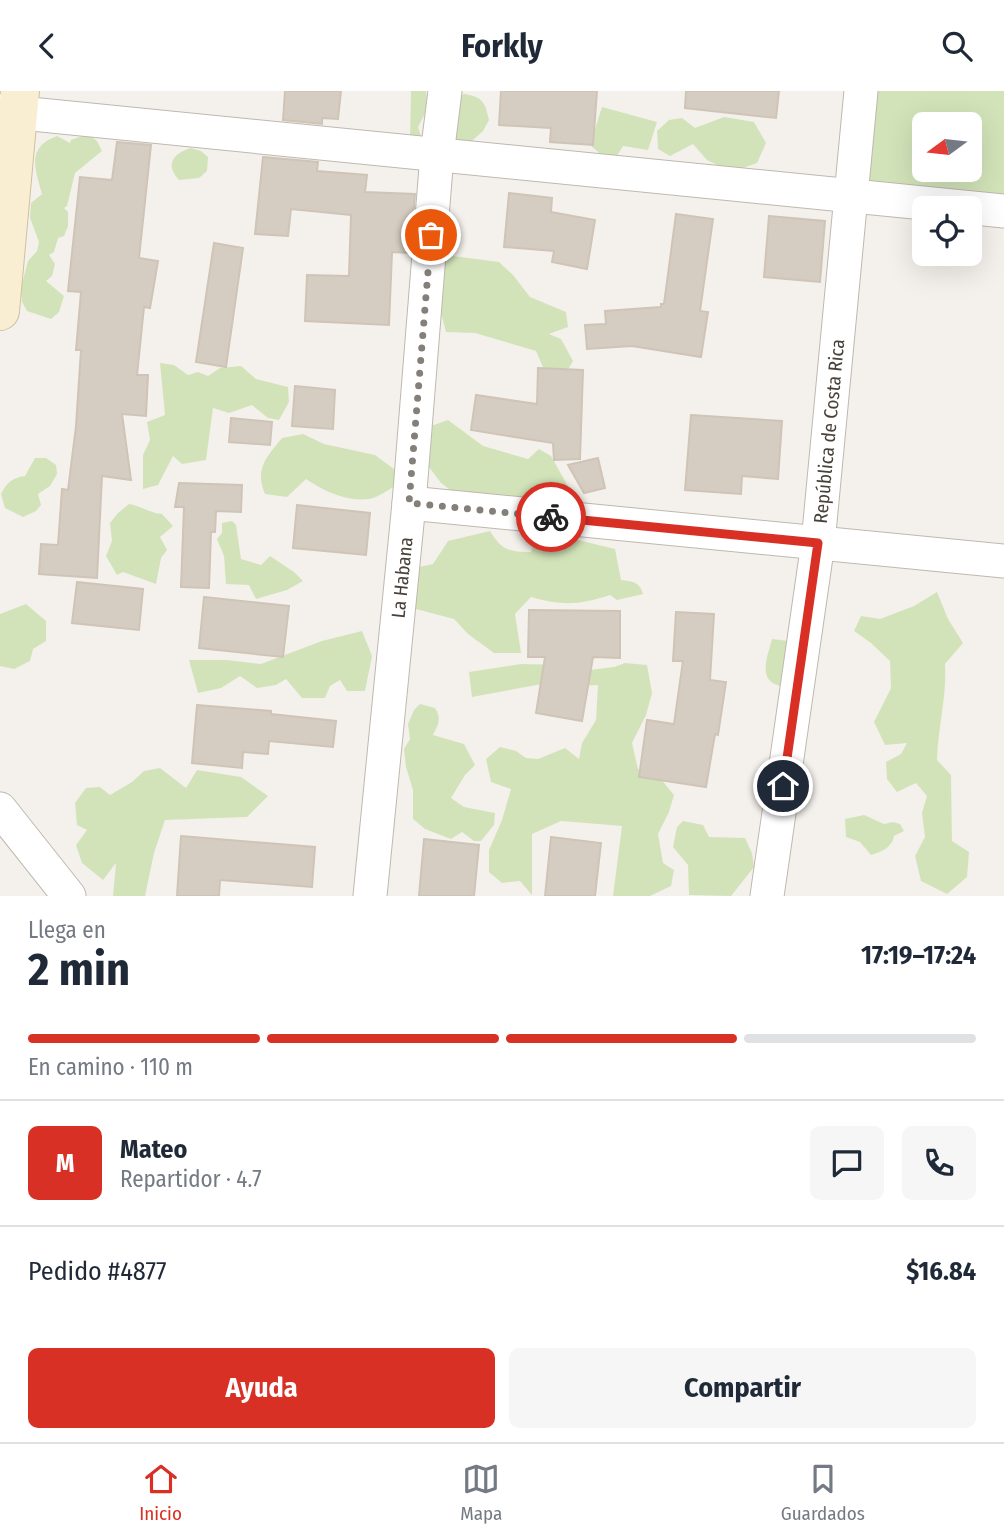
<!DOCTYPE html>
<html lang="es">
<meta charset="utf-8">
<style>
:root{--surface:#fff;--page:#f6f6f7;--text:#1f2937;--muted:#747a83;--line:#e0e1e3;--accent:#d93025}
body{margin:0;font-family:"Fira Sans Condensed",sans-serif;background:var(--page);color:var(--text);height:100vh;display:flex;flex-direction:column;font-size:26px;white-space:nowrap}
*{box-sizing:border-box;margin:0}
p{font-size:23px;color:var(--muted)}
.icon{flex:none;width:38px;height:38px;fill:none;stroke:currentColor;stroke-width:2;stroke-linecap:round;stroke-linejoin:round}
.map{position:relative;height:805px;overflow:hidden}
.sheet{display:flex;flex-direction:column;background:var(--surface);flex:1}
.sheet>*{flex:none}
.needle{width:46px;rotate:255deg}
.tools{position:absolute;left:912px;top:21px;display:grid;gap:14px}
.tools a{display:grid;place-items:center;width:70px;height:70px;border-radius:10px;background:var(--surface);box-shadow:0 7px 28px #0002;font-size:35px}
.pin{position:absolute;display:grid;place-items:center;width:60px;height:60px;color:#fff;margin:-30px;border:4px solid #fff;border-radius:50%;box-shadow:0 2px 7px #0007}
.courier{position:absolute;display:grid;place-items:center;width:70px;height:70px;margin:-35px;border:5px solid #d93025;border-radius:50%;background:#fff;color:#222;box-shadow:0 2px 9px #0007}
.head em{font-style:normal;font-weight:700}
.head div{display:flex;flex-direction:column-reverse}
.head{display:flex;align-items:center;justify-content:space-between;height:119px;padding:0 28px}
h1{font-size:46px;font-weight:700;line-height:52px}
.bar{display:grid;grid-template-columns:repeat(4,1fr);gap:10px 7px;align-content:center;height:84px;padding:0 28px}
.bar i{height:9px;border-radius:5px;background:var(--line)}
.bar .active{background:var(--accent)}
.bar p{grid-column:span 4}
.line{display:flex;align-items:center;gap:18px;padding:0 28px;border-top:2px solid var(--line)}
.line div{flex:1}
.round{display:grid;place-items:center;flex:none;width:74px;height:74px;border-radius:10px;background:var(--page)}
.button{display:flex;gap:14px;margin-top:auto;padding:14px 28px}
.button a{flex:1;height:80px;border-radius:10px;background:var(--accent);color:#fff;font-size:28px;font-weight:700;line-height:80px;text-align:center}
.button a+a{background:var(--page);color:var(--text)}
header{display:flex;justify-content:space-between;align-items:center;height:91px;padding:0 28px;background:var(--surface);font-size:32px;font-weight:700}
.tab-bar{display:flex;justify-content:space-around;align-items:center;height:98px;border-top:2px solid var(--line);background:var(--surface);font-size:19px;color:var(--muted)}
.tab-bar a{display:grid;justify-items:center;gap:4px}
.tab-bar .active{color:var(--accent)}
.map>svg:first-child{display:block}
.green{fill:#d2e3b9;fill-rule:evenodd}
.building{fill:#d5cdc2;stroke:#cfc4b6;stroke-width:2}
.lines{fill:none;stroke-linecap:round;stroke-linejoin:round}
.street-casing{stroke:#bfb8af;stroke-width:35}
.secondary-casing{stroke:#cec1a0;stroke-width:40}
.street{stroke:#fff;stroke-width:33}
.secondary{stroke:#f9eed1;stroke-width:38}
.done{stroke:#847f78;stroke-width:7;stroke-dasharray:0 12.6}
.route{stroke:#d93025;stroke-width:9}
.labels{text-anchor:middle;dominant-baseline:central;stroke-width:6;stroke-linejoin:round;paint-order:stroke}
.street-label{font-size:19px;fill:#48423a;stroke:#fff}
</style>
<header><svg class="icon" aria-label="back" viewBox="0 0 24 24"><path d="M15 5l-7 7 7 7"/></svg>Forkly<svg class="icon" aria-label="search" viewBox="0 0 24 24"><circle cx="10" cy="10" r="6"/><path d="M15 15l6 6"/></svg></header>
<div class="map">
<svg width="1004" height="805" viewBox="0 0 1004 805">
<rect width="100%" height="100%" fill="#f4f1ec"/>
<path class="green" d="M411,0H426L428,17L418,36L422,48H410Z
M861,0H1004V117L869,98ZM924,33H970V79H924Z
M464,3C483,6 485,11 489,29L483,40L471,51L455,49L454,8Z
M602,16L657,31L648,59L623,55L612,73L590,54Z
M724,26L754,31L766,52L757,72L731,81L707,69L693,53L670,65L658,58L657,40L669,29L682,27L695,37Z
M88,43L97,50L102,60L75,82L67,115L64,117L68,121V135L64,145L58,147L54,161L49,164L55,173L52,185L46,190L64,205L59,221L51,228L27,220L22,211L21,197L28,170L37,160L39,151L30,127L31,112L42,103C35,78 26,56 57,45L70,52L71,49Z
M191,57L201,60L208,66L207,80L199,87L179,89C164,73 174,62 191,57Z
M445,164L499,171L513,184L530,206L566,221L568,236L549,243L561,248L573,270L563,287L546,283L536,260L475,242L446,241L439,215Z
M160,272L174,274L188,284L198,281L208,285L220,277L241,275L256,288L288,296L289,311L279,329L268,327L252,314L229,322L213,317L206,369L182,373L173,365L158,394L143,398V364L150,349L147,331L165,324Z
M448,329L483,355L528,368L539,358L551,365L569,397L564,410L461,407L441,392L429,376L428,336Z
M303,343L324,353L375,364L398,381L394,396C386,400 377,407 369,408C346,411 324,400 306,388L287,406L265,403C254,377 267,366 282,347Z
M35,367H46L56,374L57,383L50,395L38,403L41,414L36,420L23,426L5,417L1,403C7,391 12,387 25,385Z
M129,413C141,415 150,422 162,423L173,435L160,446L167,459L161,467L156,493L123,481L117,484L106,465L112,450L110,432L118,422Z
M232,430L236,434L241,468L261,474L270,465L294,481L303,490L287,499L256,508L249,494L226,493L224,465L217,448L222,442V432Z
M572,434L578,449L615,458L621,489C632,490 640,491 643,503L617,509L610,504C580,514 562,515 531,506L515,523L521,562H494L468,543L454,528L412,517L419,476L433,473L448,450L490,440C502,459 508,461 531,461L539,435Z
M937,501L948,528L963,552L945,573C947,605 938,636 937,669L951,684L952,750L969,761L967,786L947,803L921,790L915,765L925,746L922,722L927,705L916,692L897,701L887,688L886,671L901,663L907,652L885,654L874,631L891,597L890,570L871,552L854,540L861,525L880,528L914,515Z
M26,513L46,530V550L33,558L30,570L14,578L0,575V523Z
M362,540L372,565L365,600H347L340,589L330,595L325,607H302L286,588L276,594L257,597L240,585L221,597L198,602L189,569H227L261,573L322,550Z
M772,548L797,551L788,596C756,594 766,570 772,548Z
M625,572L647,574L652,602L646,624L632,652L638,678L645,683L660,687L674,704L669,721L658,743L663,772L674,779L671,795L650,805H613L622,735L561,730L532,743V804L520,790L502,792L489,781V759L502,729L511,698L491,691L486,668L500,656L516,660L526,667L538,668L565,657L579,668L582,652L596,629L598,594L559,596L542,593L472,606L469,581L521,573L564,574L589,579L614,576Z
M420,613L435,617C442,628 438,634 433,644L464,653L475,674L465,684L451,707L464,716L495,722L494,734L481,750H474L462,741L451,748L425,738L413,728V699L406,676L404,658L410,648L408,633L414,619Z
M160,677L186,697L197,679L241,686L268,705L247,726L165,729L154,762L145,805H113L116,772L103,789L82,772L76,754L87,739L77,734L75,712L86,697L100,696L110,704L132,691L144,680Z
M864,724L884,733L893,731L900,733L904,740L894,745C892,757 881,761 871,764L860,751L846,746L845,728Z
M683,730L703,734L709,746L745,747L752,762L754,776L731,805L689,804L688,774L673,756L677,736Z"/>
<path class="building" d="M285,0H341L338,28L322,27V33L283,29Z
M501,0H597L593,54L550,51L551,37L499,34Z
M686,0H779L776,27L685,17Z
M117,51L151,54L139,167L158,170L150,217L144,216L137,284H148L146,325L122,323L131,389L102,385L97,487L39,483L41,453L58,454L62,398L68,399L76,335L81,259H76L81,201L68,200L80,86L112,89Z
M263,66L318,71L317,80L367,84L365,101L415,103L410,162L392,161L389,234L305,230L307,184L349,185L351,124L291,118L288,145L255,143Z
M509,102L552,107L551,121L595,129L587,178L552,171L554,160L504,156Z
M676,123L713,128L700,220L708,221L701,266L632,255L587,258L585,234L606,233L605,220L661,216V213H664Z
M769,125L825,130L820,191L764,186Z
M214,152L243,157L226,276L196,271Z
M538,277L583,279L580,368L554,369L553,352L471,339L476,304L537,313Z
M295,295L335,299L333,338L292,335Z
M691,324L782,330L778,388L742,385L741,403L685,399Z
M231,327L272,331L270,354L229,351Z
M598,367L605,397L584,402L568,374Z
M179,392L242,394L241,421L216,420L215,441H211L209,497L181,496L184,416H175Z
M297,414L370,422L366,464L293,457Z
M77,491L143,498L139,539L72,532Z
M204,506L289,515L283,566L199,557Z
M529,519L620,520V567L593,566L582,630L536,622L545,566H528Z
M676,521L714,523L710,589L726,591L718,644L715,643L706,696L639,686L647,629L674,633L683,570H673Z
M197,614L271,620V623L336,630L333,656L269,650L268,663L243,661L242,677L192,672Z
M181,745L315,756L312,796L220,789L219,805H177Z
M551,746L601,752L595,805H545Z
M424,748L479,754L474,805H419Z"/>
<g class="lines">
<defs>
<g id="street">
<path d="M0,20L1004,120"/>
<path d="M409,412L1004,470"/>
<path d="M0,718L69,805"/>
<path id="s1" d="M370,805L409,412L437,64L445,0"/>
<path id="s2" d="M767,805L818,452L861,0"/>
</g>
<path id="secondary" d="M0,220L20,0"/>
</defs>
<use href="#street" class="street-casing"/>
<use href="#secondary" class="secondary-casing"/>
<use href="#street" class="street"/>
<use href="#secondary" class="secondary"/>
</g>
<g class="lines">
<path class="done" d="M431,144L409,412L551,426"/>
<path class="route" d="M551,426L818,452L783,695"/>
</g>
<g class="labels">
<g class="street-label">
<text stroke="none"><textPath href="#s2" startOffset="469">República de Costa Rica</textPath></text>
<text stroke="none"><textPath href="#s1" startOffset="320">La Habana</textPath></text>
</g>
</g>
</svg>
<div class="tools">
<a><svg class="needle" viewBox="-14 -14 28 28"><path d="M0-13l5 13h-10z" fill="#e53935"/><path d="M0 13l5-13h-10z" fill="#747a83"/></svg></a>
<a><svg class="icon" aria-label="locate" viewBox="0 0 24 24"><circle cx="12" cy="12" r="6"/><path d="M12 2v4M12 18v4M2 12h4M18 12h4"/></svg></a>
</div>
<div class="pin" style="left:431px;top:144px;background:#ea580c"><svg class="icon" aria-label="bag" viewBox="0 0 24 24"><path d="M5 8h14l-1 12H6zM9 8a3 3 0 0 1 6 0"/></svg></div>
<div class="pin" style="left:783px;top:695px;background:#1f2937"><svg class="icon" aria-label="home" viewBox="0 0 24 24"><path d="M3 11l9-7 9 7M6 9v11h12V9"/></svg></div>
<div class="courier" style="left:551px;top:426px"><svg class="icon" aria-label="bike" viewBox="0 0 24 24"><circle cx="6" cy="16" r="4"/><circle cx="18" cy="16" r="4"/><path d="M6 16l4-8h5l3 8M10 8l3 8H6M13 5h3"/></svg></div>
</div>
<section class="sheet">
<div class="head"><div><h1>2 min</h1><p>Llega en</p></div><em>17:19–17:24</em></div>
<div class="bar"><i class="active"></i><i class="active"></i><i class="active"></i><i></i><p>En camino · 110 m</p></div>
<div class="line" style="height:126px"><b class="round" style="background:var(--accent);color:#fff">M</b><div><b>Mateo</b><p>Repartidor · 4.7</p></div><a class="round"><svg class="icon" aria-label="chat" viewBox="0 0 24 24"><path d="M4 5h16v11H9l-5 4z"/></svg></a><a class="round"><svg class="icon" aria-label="phone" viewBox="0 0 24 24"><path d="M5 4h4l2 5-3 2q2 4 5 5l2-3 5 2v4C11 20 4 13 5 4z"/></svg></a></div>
<div class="line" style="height:91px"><div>Pedido #4877</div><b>$16.84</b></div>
<div class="button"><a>Ayuda</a><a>Compartir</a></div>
</section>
<nav class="tab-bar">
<a class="active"><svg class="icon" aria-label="home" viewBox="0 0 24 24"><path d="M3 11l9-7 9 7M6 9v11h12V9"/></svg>Inicio</a>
<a><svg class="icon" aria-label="map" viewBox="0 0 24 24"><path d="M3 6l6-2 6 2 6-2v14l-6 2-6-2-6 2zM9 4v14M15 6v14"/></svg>Mapa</a>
<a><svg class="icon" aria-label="saved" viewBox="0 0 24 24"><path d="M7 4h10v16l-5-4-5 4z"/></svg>Guardados</a>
</nav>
